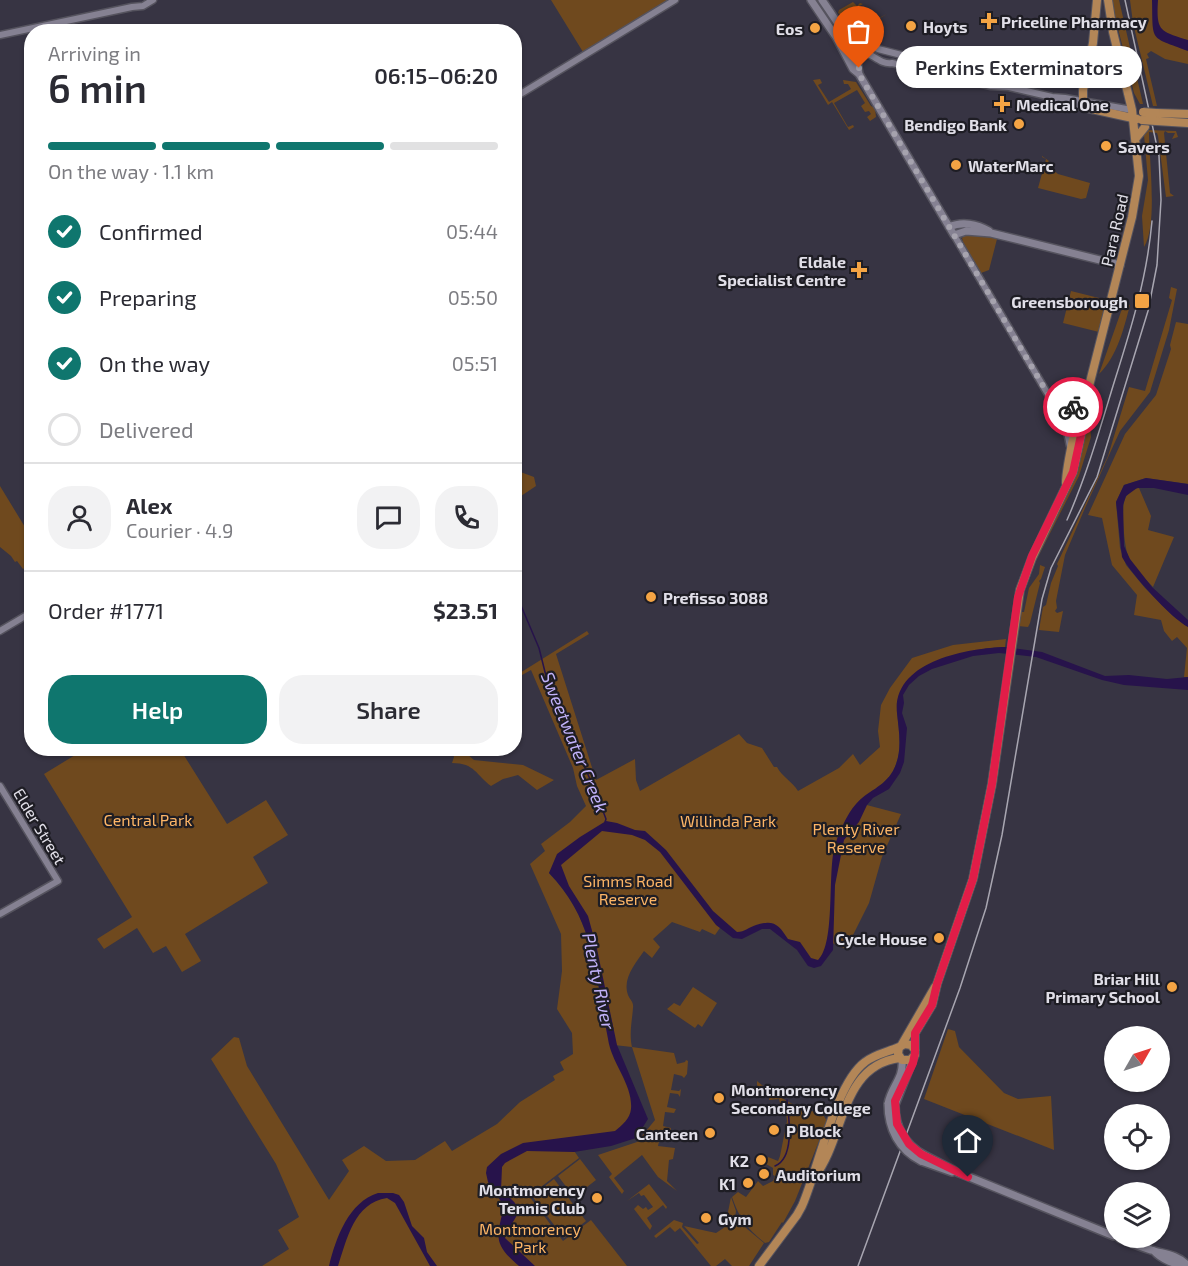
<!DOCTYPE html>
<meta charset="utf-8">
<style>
:root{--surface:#fff;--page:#f2f2f3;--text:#2b2b33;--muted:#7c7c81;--line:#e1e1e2;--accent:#0f766e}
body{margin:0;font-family:"Exo 2",sans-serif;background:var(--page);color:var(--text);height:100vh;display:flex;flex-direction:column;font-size:22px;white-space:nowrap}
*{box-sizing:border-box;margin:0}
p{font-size:20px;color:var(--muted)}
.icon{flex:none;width:33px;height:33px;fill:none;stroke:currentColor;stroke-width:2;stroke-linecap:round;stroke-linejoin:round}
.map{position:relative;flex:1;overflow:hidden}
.side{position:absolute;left:24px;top:24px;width:498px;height:732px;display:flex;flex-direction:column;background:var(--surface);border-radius:24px;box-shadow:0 2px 4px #0004}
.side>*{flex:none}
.needle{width:39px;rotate:51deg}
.fabs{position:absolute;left:1104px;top:1026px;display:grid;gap:12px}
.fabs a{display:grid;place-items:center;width:66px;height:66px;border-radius:50%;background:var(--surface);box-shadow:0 2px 4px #0004;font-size:30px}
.pin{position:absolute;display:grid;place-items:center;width:51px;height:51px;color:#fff;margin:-62px -26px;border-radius:50% 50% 50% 0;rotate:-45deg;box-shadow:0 0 6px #0007}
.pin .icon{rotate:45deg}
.courier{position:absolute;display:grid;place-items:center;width:60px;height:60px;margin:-30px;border:4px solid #e11d48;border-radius:50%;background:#fff;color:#222;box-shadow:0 2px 8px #0007}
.bubble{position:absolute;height:42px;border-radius:21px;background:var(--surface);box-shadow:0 2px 4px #0004;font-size:20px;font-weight:600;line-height:42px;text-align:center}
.head em{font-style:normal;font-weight:600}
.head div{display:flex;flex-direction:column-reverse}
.head{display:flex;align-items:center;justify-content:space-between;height:102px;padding:0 24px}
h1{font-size:39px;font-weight:600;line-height:45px}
.bar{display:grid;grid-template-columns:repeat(4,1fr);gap:9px 6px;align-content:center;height:72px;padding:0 24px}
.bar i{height:8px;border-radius:4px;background:var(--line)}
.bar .current{background:var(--accent)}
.bar p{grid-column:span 4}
.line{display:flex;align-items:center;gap:15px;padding:0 24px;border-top:2px solid var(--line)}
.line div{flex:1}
.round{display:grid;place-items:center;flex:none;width:63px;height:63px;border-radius:24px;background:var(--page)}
ol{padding:0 24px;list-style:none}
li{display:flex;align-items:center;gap:18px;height:66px}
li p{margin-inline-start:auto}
li .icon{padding:6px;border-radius:50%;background:var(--accent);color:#fff;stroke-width:4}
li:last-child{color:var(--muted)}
li i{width:33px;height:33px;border:3px solid var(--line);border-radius:50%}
.primary-button{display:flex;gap:12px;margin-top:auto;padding:12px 24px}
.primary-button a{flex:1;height:69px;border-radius:24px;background:var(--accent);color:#fff;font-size:24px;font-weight:600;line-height:69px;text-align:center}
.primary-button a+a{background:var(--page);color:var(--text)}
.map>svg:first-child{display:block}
.green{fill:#6f491e;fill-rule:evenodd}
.water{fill:#27134b}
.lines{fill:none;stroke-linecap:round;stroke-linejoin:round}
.stream{stroke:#27134b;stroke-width:1.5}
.tertiary-casing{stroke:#55535e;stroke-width:9}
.secondary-casing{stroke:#55535e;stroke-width:10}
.primary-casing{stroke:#55535e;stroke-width:10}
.tertiary{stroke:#858192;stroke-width:6}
.secondary{stroke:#858192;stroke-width:7}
.primary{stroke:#b38657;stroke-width:8}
.rail{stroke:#a8a6b1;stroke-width:1.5}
.secondary-bridge-casing{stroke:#55535e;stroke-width:10;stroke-linecap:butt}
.primary-bridge-casing{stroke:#55535e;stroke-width:10;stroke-linecap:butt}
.secondary-bridge{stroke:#858192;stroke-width:7}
.primary-bridge{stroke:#b38657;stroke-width:8}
.done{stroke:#a6a3ae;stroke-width:6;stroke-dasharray:0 10.8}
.route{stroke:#e11d48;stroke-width:8}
.poi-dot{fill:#f4a444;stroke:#1e1d24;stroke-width:2}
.labels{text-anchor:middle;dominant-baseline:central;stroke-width:4.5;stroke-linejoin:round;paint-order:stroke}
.poi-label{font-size:16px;font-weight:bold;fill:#e1dfe8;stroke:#1e1d24;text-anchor:start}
.street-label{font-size:16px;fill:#e1dfe8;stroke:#1e1d24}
.park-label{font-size:16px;fill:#fdb566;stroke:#1e1d24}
.water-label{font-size:18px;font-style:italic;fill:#c2b2fa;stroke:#1e1d24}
</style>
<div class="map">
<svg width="1188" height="1266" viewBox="0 0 1188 1266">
<rect width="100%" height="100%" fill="#373443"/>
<path class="green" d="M551,0H670L583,52Z
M1111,0H1119L1143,104H1140L1134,93Z
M1130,0H1188V64L1165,59L1151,51L1147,54L1149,58L1146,59L1157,106H1153L1133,23Z
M853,2L857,6L860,3L863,4L852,10L853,21L859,25L868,19L871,22L887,14L861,29L860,32L838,13L839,10Z
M820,79L822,83L818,85L829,102L851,89L848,84H844L843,80L856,82L871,106L875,108L876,117L870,121L867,117L871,114L869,111L865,112L861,106L865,103L857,90L834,103L848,127L853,125L854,127L849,130L832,102L828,105L813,80Z
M1147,130L1176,131L1178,137L1172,139L1175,133H1168L1165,131L1164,133L1170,193L1174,196L1166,197L1158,136L1157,133L1149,132C1149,159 1158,225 1144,247L1142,216L1148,180L1144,135Z
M1042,156L1049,161L1046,164L1058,174L1090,183L1086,198L1081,199L1038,188L1046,159L1042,157Z
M966,234H974L997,239L989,270L981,273L963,242L962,238Z
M1171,287L1177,289L1169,330L1150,392L1120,431L1085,508L1065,555L1056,601L1057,608L1055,611L1057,613L1063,611L1059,632L1039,630L1043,607L1046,605L1051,583L1058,566L1057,564L1108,456L1129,387L1145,391L1172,300L1169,298Z
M1071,291L1107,300L1099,332L1063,323Z
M1124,303L1130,305C1124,328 1117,357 1099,374Z
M1176,322L1188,324V484L1146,478L1124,485L1116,502L1120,548L1126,565L1145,588L1173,616L1188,627V677H1184L1187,648L1177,637L1172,641L1164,631L1161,620L1134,615L1137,595L1112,565L1102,518L1088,515L1125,434L1156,395L1171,349L1170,345Z
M1089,409L1091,437L1079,476L1037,559L1074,475Z
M515,470L534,477L536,486L515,500Z
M0,486L31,537V564L23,569L17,561L15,562L11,556L0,547Z
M1139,488L1151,516L1148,530L1174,537L1153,587C1144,578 1135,569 1129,558C1124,548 1121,509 1125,499C1128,492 1133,489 1139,488Z
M1040,565L1045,567L1041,579L1039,581L1040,583L1030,623L1028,627L1018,626L1019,612H1024L1029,588L1039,574Z
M587,631L589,634L556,654L596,780L635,759L636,780L640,791L739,734L747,743L762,748L774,767H777C782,777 792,781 798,791L839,768L853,754L860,765L880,747L878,731L881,705L890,688L912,658L953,645L1006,639L1005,647C970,648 894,666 897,712C899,733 903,752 893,771C885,785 870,792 859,803L901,814L882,857L869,903L846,949L830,942L825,956L814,964L769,926L742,936L722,925L715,935L702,929L700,932L672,922L653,939L660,947L652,958L644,951C636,963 622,978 628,995C630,1000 634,1002 633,1008C632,1021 629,1034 632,1047L674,1053L677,1064L685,1062L686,1060L688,1061L687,1074L684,1078L682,1076L674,1074L671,1090L679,1091L681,1089L680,1097L678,1094L670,1093L667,1107L676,1109L674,1113L665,1112L663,1126L671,1128L670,1133L661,1132L658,1146L675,1148L673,1159L669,1160L667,1181L677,1191L658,1177L642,1155L614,1178L624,1191L622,1194L609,1177L612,1174L598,1155L637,1142L655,1120L632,1047L614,1045L634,1096L628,1131L570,1145L579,1158L529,1196L563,1241L591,1220L627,1266H262L289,1249L278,1230L299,1217L276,1164L211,1059L234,1037L239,1038L247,1066L329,1200L349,1171L342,1160L364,1146L386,1161L415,1160L445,1141L452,1151L497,1124L520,1102L555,1080L553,1076L564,1070L560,1062L573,1054L572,1033L557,1009L562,971L561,934L530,864L545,851L541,844L570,822L586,806L577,786L573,768L531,670L515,679V676ZM557,864L591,935L613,1044H609C609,1027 603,1010 600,994C589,942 587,914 549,873L554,865Z
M85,749H180L227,824L266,800L288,835L253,857L268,883L185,934L201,961L182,972L166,946L153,953L137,928L104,949L97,939L132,917L44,774Z
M452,749H461L474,760L523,765L554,780L537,790L518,775L503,779L491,786C476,775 475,763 452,763L454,757Z
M693,987L717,1003L702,1027L698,1024L695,1028L667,1009L674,1003L680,1006Z
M948,1029L955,1031L959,1047L1004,1093L1018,1099L1051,1096L1054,1150L924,1099Z
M757,1081L769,1091L807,1112L820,1110L827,1121L795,1201L783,1223L782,1222L769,1242L765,1243C747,1228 740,1220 732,1197L738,1192L746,1197L758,1181L763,1186L773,1181L775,1176L773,1175V1168L766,1164L768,1157L778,1161L780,1156L787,1121L785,1103H780L779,1099L769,1100V1095H766L764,1090H757Z
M580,1159L596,1180L574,1197L558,1176Z
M554,1179L586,1221L564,1238L532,1196Z
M649,1184L667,1207L666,1209L663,1205L647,1218L652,1226L650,1230L634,1209L638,1205L643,1209L646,1207L648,1210L653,1207L644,1195L641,1196L639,1193L627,1201Z
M731,1197L736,1211L734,1225L737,1214L746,1228L764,1243L749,1266H732L725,1259L716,1266H711L680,1228L675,1232L670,1227L656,1238L654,1236L674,1220L683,1223L682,1227L697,1244L699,1243L684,1226L716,1233L725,1227Z"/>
<path class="water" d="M1152,0H1158C1156,32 1160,31 1188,40V51C1149,36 1153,43 1152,0Z
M1146,478L1188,484V495L1154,488H1137L1126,496L1123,505L1124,546L1130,559L1152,587L1188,620V627C1171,618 1131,574 1122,557L1116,502L1124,485Z
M1005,647L1042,652L1105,676L1129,675L1167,679L1188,677V690L1124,685L1102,680L1036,657L999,653L973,656L932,669L919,676L909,685L903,695L904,703L902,713L907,728L904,762L900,773L889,789L873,798L867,805L859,822L844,840L835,885L833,950L821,966L814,968L808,966L797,950L770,929H762L742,939L733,938L716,925L660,852L645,840L632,835L602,831L561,865L569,886L588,916L597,949L617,1045L648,1119L636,1138L611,1146L574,1152L527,1151L505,1163L502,1167L501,1191C531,1212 514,1213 505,1238L535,1266H519C492,1243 497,1237 504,1206L488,1182L486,1173L487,1167L501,1154L523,1143L615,1131C622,1125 630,1119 631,1109C633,1086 614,1066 609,1044C596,981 597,922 549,873L557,854L580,837L606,821L617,823L635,830L645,831L666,850L713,911L737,932C745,932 749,927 756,925C774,919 779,925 788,939L800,942L811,958L818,960C836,943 827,872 835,845C839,832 847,814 856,804C867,791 884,787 893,771C903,752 899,733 897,713C892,661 968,648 1005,647Z
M378,1193H393L399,1195L404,1202L412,1226L424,1238L427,1252L437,1266H430L395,1203L387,1198C354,1203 347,1239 338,1266H329C336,1237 349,1202 378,1193Z"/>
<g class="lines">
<path class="stream" d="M514,589L539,648L548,684L597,795L606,819L605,822
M775,1166C795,1158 789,1118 787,1100"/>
<defs>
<path id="tertiary" d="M844,34L878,49L987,77L1008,87
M0,35L132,7L143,6L153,0
M851,50C870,48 877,65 892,63L991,86L1009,87L1052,97L1065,98L1132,110
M514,98L675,0
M1053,98L1065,103L1092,110
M954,235L1049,396L1067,432L1070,446
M1051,399C1061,410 1071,411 1082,401
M0,631L32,612
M0,786L58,881L0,914"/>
<path id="secondary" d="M811,0L836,37L853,69L859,74L954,235L966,231L991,233L1120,265
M822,0C836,20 857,50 859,74
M949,227C962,221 977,224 989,231
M888,1104C891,1086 904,1079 902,1060
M895,1105L914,1057
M924,1155L957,1172L1114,1236
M921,1161L952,1172
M1119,1238C1129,1242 1140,1247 1151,1250C1163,1254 1176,1254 1186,1264
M1154,1251C1161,1259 1175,1265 1186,1265"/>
<path id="primary" d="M1097,0L1093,43L1083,90V101L1092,109L1137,119
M1156,113L1188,114
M1156,121L1188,123
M1136,138L1145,127
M1066,483C1066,469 1080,398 1088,390
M901,1046L935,987
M915,1050L911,1045L905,1044L899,1047L898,1054L902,1060H910L915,1055V1033L932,1005L937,984L973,879L992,784L1020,590L1032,558L1073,472L1089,398L1088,390L1132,217L1139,176L1132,110L1113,32L1108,0
M815,1176C845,1138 840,1065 900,1058
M759,1266L797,1215L802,1206C818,1170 835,1084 865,1062C875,1054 888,1052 899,1047"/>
</defs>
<use href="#tertiary" class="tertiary-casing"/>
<use href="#secondary" class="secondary-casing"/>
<use href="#primary" class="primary-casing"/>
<use href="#tertiary" class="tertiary"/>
<use href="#secondary" class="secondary"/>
<use href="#primary" class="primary"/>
<path class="rail" d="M1067,520C1086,477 1099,432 1113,386C1130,332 1147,279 1152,221
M858,1266L960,988L986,908L1002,835L1042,599L1051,568L1097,477L1148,311L1157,265L1161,200L1159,156L1125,0"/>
<defs>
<path id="secondary-bridge" d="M888,1104C888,1129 899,1150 921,1161
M895,1105C895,1127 904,1144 924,1155"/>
<path id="primary-bridge" d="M1143,112L1156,113
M1142,120L1156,121"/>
</defs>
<use href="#secondary-bridge" class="secondary-bridge-casing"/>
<use href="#primary-bridge" class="primary-bridge-casing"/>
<use href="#secondary-bridge" class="secondary-bridge"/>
<use href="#primary-bridge" class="primary-bridge"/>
</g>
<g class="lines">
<path class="done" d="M859,68V74L1049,396L1060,407H1073"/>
<path class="route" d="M968,1177L921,1154L909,1144L897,1124L895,1101L913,1063L915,1053V1033L932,1005L937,984L973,879L992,784L1018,597L1032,556L1073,472L1089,398L1088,390L1082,401L1073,407"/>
</g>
<g class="poi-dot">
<path d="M986 12h6v6h6v6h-6v6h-6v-6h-6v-6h6z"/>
<circle cx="911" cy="26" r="6"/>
<circle cx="815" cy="28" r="6"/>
<path d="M999 95h6v6h6v6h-6v6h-6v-6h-6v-6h6z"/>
<circle cx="1019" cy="124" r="6"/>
<circle cx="1106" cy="146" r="6"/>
<circle cx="956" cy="165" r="6"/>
<path d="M856 261h6v6h6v6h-6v6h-6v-6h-6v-6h6z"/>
<rect x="1134" y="293" width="16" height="16" rx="3"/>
<circle cx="651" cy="597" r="6"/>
<circle cx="939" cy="938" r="6"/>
<circle cx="1172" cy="987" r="6"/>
<circle cx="719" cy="1098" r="6"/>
<circle cx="774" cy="1130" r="6"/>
<circle cx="710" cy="1133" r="6"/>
<circle cx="761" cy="1160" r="6"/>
<circle cx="764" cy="1174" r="6"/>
<circle cx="748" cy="1183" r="6"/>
<circle cx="597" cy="1198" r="6"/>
<circle cx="706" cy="1218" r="6"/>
</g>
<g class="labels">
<g class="poi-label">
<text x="1001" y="21">Priceline Pharmacy</text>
<text x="923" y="26">Hoyts</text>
<text x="803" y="28" text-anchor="end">Eos</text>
<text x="1016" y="104">Medical One</text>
<text x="1007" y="124" text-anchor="end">Bendigo Bank</text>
<text x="1118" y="146">Savers</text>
<text x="968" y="165">WaterMarc</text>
<text x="846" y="261" text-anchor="end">Eldale<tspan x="846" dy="18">Specialist Centre</tspan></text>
<text x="1128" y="301" text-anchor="end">Greensborough</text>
<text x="663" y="597">Prefisso 3088</text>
<text x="927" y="938" text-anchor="end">Cycle House</text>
<text x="1160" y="978" text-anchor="end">Briar Hill<tspan x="1160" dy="18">Primary School</tspan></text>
<text x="731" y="1089">Montmorency<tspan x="731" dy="18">Secondary College</tspan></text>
<text x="786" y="1130">P Block</text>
<text x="698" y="1133" text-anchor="end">Canteen</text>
<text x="749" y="1160" text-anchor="end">K2</text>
<text x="776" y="1174">Auditorium</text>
<text x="736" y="1183" text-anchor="end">K1</text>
<text x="585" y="1189" text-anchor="end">Montmorency<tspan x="585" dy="18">Tennis Club</tspan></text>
<text x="718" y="1218">Gym</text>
</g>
<g class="street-label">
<text transform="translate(1114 230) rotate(-77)">Para Road</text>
<text transform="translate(40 826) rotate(59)">Elder Street</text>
</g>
<g class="park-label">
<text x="148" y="819">Central Park</text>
<text x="728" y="820">Willinda Park</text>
<text x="856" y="828">Plenty River<tspan x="856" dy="18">Reserve</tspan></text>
<text x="628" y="880">Simms Road<tspan x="628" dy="18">Reserve</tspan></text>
<text x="530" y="1228">Montmorency<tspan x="530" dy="18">Park</tspan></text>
</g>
<g class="water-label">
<text transform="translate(575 742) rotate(68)">Sweetwater Creek</text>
<text transform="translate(599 981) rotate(78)">Plenty River</text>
</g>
</g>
</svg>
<div class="fabs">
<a><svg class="needle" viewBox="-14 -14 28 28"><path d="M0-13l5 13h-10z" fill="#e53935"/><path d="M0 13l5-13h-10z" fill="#7c7c81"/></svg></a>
<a><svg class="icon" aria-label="locate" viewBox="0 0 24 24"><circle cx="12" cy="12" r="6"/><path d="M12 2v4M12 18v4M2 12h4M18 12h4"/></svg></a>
<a><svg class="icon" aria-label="layers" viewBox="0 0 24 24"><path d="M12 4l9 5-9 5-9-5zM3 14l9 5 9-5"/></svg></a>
</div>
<div class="pin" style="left:859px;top:68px;background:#ea580c"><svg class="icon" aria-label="bag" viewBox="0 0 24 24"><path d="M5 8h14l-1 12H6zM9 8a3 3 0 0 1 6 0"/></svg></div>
<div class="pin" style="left:968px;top:1177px;background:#1f2937"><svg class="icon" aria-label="home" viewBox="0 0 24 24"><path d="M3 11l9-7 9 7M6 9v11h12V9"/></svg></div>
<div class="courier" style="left:1073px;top:407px"><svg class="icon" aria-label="bike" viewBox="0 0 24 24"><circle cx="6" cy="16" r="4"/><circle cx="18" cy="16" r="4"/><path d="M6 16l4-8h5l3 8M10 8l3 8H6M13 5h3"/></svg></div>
<div class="bubble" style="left:896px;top:46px;width:246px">Perkins Exterminators</div>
<section class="side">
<div class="head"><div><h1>6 min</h1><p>Arriving in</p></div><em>06:15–06:20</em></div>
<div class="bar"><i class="current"></i><i class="current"></i><i class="current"></i><i></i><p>On the way · 1.1 km</p></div>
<ol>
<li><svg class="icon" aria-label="check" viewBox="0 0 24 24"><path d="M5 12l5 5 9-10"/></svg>Confirmed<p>05:44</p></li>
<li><svg class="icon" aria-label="check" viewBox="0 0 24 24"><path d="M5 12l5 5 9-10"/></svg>Preparing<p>05:50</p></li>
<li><svg class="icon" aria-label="check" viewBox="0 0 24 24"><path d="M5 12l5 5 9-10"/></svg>On the way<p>05:51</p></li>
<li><i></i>Delivered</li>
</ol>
<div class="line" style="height:108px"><a class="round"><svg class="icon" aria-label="person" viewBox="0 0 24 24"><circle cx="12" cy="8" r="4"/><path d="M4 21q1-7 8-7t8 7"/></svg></a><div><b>Alex</b><p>Courier · 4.9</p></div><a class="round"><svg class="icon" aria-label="chat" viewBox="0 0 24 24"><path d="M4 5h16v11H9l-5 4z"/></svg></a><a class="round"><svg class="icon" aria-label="phone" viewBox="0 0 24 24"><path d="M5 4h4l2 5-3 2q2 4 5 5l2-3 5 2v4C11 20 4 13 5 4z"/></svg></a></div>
<div class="line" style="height:78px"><div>Order #1771</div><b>$23.51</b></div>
<div class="primary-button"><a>Help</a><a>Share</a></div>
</section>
</div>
